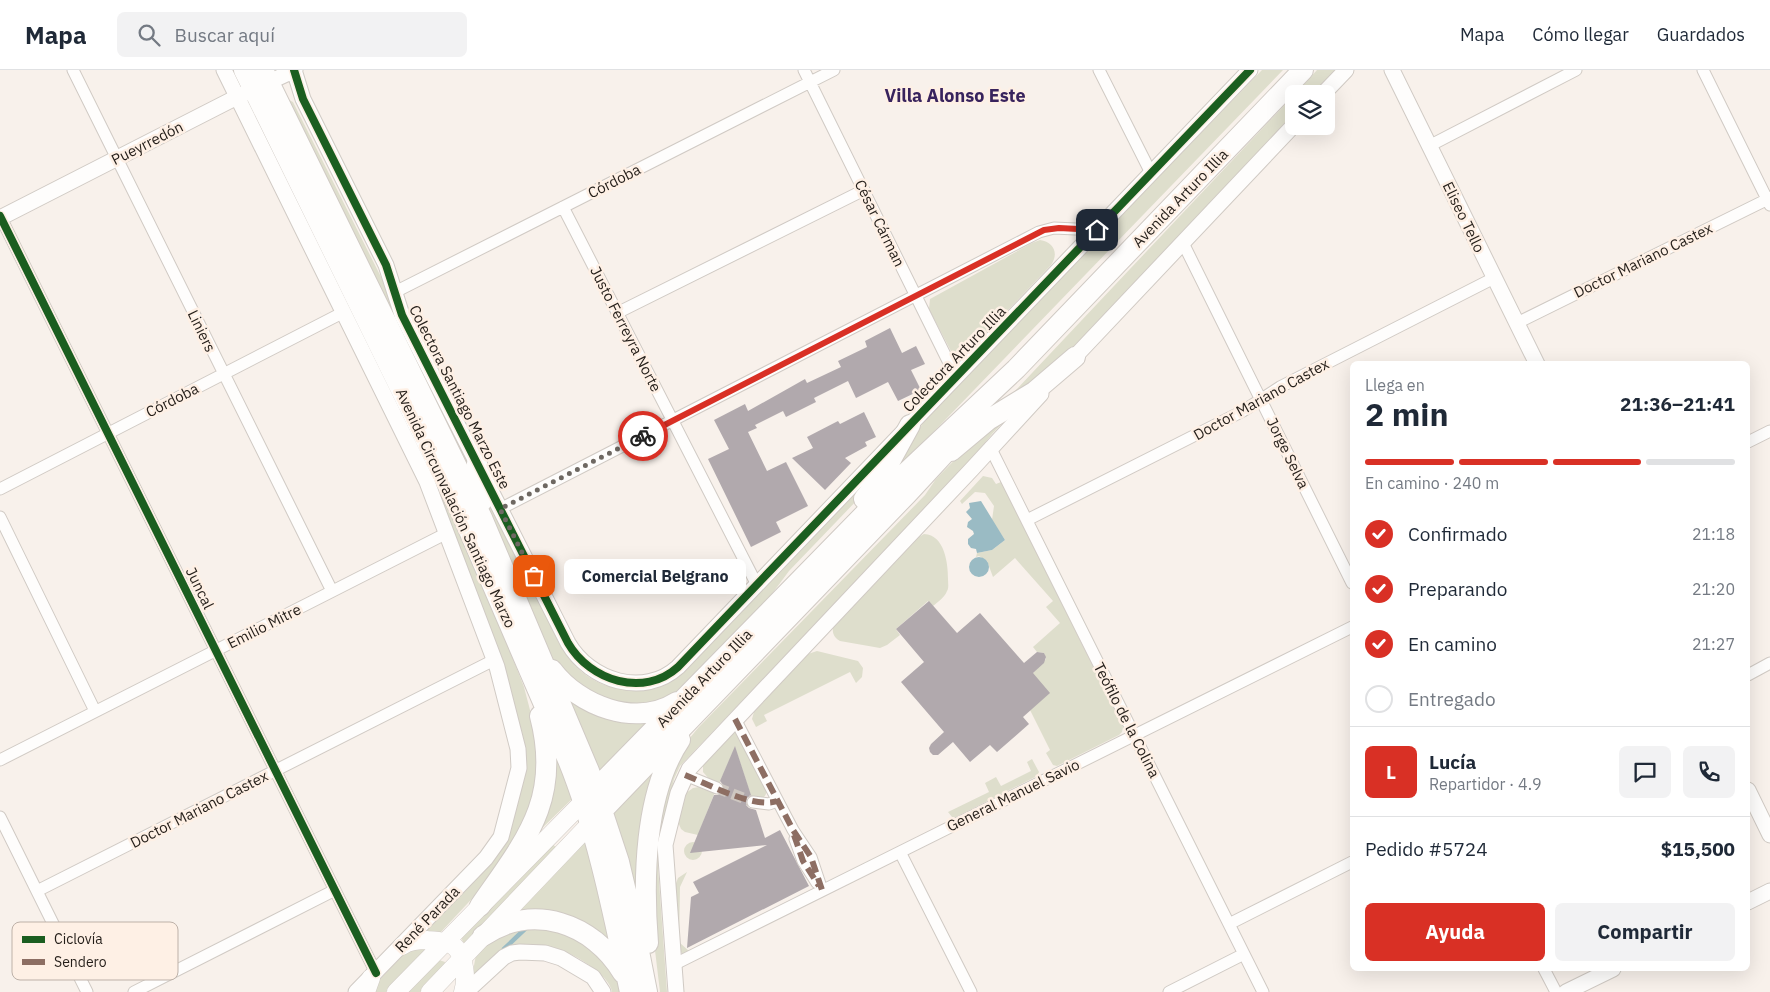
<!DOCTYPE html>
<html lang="es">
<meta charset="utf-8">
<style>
:root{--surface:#fff;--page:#f2f2f3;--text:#1f2937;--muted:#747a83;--line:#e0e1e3;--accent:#d93025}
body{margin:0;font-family:"IBM Plex Sans",sans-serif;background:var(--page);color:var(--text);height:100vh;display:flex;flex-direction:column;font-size:19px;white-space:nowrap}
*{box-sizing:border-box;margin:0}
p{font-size:16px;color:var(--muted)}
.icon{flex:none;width:28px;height:28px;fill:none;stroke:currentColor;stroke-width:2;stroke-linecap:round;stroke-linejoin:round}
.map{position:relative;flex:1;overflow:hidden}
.side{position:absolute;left:1350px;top:291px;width:400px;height:610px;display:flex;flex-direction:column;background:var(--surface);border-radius:8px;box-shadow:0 5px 20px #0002}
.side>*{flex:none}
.tools{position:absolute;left:1285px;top:15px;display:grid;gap:10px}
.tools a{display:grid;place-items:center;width:50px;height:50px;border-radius:8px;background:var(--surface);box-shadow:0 5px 20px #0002;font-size:25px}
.pin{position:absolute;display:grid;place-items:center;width:42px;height:42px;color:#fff;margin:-21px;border-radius:10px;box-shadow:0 2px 8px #0006}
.courier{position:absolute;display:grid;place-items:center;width:50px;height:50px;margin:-25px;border:4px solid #d93025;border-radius:50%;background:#fff;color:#222;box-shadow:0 1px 6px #0007}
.bubble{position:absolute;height:35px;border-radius:8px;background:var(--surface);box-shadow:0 5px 20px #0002;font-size:16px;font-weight:700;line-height:35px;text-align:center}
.summary em{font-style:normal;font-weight:700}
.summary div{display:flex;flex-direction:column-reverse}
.summary{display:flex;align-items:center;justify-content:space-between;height:85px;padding:0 15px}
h1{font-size:32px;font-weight:700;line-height:38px}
.bar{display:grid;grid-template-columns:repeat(4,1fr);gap:8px 5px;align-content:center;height:60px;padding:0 15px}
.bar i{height:6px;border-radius:4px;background:var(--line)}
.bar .on{background:var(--accent)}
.bar p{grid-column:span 4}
.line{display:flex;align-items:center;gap:12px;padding:0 15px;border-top:1px solid var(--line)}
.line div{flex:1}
.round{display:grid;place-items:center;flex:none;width:52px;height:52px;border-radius:8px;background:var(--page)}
ol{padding:0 15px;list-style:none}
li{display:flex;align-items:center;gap:15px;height:55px}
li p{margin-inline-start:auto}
li .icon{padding:5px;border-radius:50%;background:var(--accent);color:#fff;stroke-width:4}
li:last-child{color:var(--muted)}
li i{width:28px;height:28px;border:2px solid var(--line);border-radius:50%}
.button{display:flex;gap:10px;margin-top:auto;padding:10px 15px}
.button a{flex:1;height:58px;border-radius:8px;background:var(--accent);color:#fff;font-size:20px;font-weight:700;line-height:58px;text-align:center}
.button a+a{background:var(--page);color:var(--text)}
header{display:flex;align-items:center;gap:30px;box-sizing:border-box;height:70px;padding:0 25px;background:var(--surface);border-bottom:1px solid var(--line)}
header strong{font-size:24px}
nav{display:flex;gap:28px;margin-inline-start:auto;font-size:18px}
.search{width:350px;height:45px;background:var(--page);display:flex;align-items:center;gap:12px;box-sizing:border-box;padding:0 18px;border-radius:8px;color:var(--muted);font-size:19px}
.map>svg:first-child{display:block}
.green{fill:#dedecc}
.water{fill:#9abbc4}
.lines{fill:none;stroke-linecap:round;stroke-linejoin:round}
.stream{stroke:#9abbc4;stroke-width:4.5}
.building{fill:#b1a9ad}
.street-tunnel{stroke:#cec7c1;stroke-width:11;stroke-dasharray:11 5.5;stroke-linecap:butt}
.street-casing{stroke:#d0cac4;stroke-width:13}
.secondary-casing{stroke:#d0cac4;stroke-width:17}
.primary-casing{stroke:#d0cac4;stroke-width:19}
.highway-casing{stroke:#d0cac4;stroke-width:22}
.street{stroke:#fefdfc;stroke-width:11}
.secondary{stroke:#fefdfc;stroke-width:15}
.primary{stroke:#fefdfc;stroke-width:18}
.highway{stroke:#fefdfc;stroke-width:20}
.quiet{stroke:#8d6e63;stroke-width:6;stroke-dasharray:12 6;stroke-linecap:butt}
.cycleway-casing{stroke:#fef0e5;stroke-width:11}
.cycleway{stroke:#1b5e20;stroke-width:8}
.done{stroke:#6e6862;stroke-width:5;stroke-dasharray:0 9}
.route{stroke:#d93025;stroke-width:6}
.labels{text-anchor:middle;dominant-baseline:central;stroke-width:5;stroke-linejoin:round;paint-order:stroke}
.street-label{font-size:15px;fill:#241e19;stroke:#fef0e5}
.quarter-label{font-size:18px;font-weight:bold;fill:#38235d;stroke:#fef0e5}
.key{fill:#fef0e5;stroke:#bdb1a8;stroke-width:1}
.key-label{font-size:14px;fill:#241e19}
</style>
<header>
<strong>Mapa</strong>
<div class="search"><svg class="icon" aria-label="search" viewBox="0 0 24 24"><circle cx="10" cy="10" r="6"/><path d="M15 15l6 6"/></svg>Buscar aquí</div>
<nav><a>Mapa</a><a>Cómo llegar</a><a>Guardados</a></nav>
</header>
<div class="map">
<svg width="1770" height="922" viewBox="0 0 1770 922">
<rect width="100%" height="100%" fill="#f8f1eb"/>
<path class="green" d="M1262,0H1283L890,407L888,406L929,344Z
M1317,0H1336L1314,24H1295Z
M1294,25V45L1041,311L998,339Z
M289,30L293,32L381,207L467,387L473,412Z
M253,38L469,477L524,617L536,663L539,692L531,741L494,805L440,863H422L497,785L509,765L524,707L501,589L437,416L251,40Z
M1040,170C1054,172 1059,184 1051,195L966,284L960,286L953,285L929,239L930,229L1032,173Z
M1016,339L992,364L968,394L680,696L674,709L657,784L667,922H660L654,872L652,796L668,714L689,669L698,658L925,425L936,409L984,360Z
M873,405L861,426L789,501L760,540L681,621L652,633L628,634L592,624L558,597L550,585L517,513L487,432L483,414L558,571C573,600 595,617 628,620C648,622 663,619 679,606Z
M983,406L992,408L996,414L1001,412L1123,657L1122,662L1119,665L1057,696L1053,695L1046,683L1050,680L1030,640L1033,603L1046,589L1044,583L1037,582L1033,577L1060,553L1046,537L1053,531L1015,488L993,507L987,491L979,486L976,487L977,483L992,480L1005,470L992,450L994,436L985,423L975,422L962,434L960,431Z
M924,464C945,465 948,494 948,509C948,513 949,518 947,521C945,527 938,532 933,536L928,531L896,559L900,565L887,575L880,578L840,571C835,568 832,564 833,558L919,467Z
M817,581L858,591L863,598L862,607L856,613L850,602L764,645L767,651L756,657L752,649L754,642L808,584Z
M565,625L657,647L599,704Z
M733,662L738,664L766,720V724C763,731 757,728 751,726L735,677L719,714L710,710L703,702V694Z
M554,682L574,727L533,767Z
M1032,689L1039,702L1037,706L956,747H952L948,742L989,722L985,713L996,707L1001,716L1031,701L1027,692Z
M661,690L638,840L612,740Z
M699,717L715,722L698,765L685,762L681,759L678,752L686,723L693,718Z
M586,768L608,866L607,869L515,846Z
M684 781a9 9 0 1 1 18 0a9 9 0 1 1-18 0Z
M552,774L556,777L468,872H463L461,867Z
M687,802L680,817L679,872L690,882L683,884L679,880L678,876L675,816L678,808Z
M537,856L576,866L613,900L623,922H612C610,904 569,880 551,877C536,875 519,878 504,879L474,907L472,906L476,885L490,869Z
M408,879H428L386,922H370L373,917Z
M439,890L445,892L444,898L420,922H407Z"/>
<path class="water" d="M981,431L1005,470L992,480L977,483L976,479L971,478L968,474V469L974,464L973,461L967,457L968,452L972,449L966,442L970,438L969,433Z
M969 497a10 10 0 1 1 20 0a10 10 0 1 1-20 0Z"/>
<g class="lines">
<path class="stream" d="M504,879L527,857"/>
</g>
<path class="building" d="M890,258L902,283L916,276L925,294L911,300L921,320L898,331L888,312L856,328L848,311L814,328L816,332L786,347L783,341L755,355L757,358L748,362L767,401L786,392L808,436L776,452L781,462L751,477L708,389L729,379L714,350L745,334L748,341L805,309L807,313L841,297L838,291L867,277L865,271Z
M864,342L876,367L865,372L867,376L845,388L851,393L825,420L792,388L813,378L807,367L838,351L840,354Z
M929,531L957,563L980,543L1024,593L1037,582L1044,583L1046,587L1044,593L1033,603L1050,623L1023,647L1029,654L997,682L990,675L970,692L953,672L938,685H933L930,682L929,678L931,674L944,662L901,612L924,592L896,559Z
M735,676L751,725L747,728L746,735L749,738L756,740L765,768L780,760L809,816L687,878L691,827L699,823L693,812L767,775L690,783L714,725H718L724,721V716L720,711Z"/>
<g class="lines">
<path class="street-tunnel" d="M717,718L753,732"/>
<defs>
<path id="street" d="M73,0L332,521
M804,0L956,307
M1099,0L1151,103
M1703,0L1770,135
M1429,76L1576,0
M563,137L757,515
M0,146L376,903
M1183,173L1352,513
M395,222L834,0
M617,243L864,120
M1517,253L1770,128
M1748,372L1770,361
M990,377L1263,922
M0,419L344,242
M500,439L1039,162L1054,158L1097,160
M0,447L95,641
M1027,450L1243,341L1280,317L1494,208
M1748,605L1770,593
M735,649L793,760L811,787L822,820
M0,690L447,463
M685,705L717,718
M753,732L769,734L777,731
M0,747L87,922
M795,769L803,791L817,813
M900,782L971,922
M37,821L494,590
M1229,854L1352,792
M673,895L1352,557
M1544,899L1556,922
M134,922L335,820
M1169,922L1244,884"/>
<path id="secondary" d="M224,0L427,412L497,597L518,679L519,698L501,767L486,788L356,922
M294,0L303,29L386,195L402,245L568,573C590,611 644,628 678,597L1250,0
M1392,0L1537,294
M1323,24L1346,0
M0,148L237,27L295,0
M1068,294L1294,55
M1748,720L1770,765
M1748,832L1770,821
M466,922L504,887L512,883L520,882L545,883L561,888L593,907L603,922
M676,922L665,775L678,723L689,699L972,399L1041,324
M1566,922L1613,899"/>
<path id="primary" d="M402,876C413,868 445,868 455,877C465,886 467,910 463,922
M366,922L371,908
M396,922L583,732
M430,922L590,754"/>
<path id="highway" d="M244,0L461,442L568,690C597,761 614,847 630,922
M263,0L482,448L589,701L619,792L633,851L647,922
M951,381L988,350L1034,322L1075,287
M477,393L478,415L482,431
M864,429L882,406L910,355
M552,600C579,636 636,658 677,632
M583,732L897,411L1016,299L1303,0
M596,747L907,424L958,369
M480,836C525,771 562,730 540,646
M483,866C533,832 593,853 623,903
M648,873C643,811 644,723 680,670"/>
</defs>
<use href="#street" class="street-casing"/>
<use href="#secondary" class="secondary-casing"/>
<use href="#primary" class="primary-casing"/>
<use href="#highway" class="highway-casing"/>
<use href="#street" class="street"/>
<use href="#secondary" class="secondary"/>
<use href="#primary" class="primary"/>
<use href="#highway" class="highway"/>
<path class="quiet" d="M735,649L793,760L811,787L822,820
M685,705C708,714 754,739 777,731
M794,765L803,791L819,816"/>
<defs>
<path id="cycleway" d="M294,0L303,29L386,195L402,245L568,573C590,611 644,628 678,597L1250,0
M0,146L376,903"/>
</defs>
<use href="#cycleway" class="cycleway-casing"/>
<use href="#cycleway" class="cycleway"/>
</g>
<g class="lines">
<path class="done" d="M534,506L500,439L643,366"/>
<path class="route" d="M643,366L1044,160L1059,158L1097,160"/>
</g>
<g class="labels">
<g class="street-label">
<text transform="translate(147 73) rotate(-27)">Pueyrredón</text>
<text transform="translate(614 111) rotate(-27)">Córdoba</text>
<text transform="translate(1180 128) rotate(-46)">Avenida Arturo Illia</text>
<text transform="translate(1464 147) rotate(64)">Eliseo Tello</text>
<text transform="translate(880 153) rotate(64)">César Cárman</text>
<text transform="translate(1643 190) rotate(-26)">Doctor Mariano Castex</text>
<text transform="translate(626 259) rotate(63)">Justo Ferreyra Norte</text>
<text transform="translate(202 261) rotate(64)">Liniers</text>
<text transform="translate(954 289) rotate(-46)">Colectora Arturo Illia</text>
<text transform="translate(460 327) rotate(63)">Colectora Santiago Marzo Este</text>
<text transform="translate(1261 329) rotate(-29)">Doctor Mariano Castex</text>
<text transform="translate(172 330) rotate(-27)">Córdoba</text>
<text transform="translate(1288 383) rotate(64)">Jorge Selva</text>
<text transform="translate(456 438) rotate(65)">Avenida Circunvalación Santiago Marzo</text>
<text transform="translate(200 518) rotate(64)">Juncal</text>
<text transform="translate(264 556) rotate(-27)">Emilio Mitre</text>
<text transform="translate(704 608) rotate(-46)">Avenida Arturo Illia</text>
<text transform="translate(1127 650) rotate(63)">Teófilo de la Colina</text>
<text transform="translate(1013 725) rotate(-26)">General Manuel Savio</text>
<text transform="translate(199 739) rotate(-27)">Doctor Mariano Castex</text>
<text transform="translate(427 849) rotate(-46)">René Parada</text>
</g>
<g class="quarter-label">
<text x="955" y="25">Villa Alonso Este</text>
</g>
</g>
<rect x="12" y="852" width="166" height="58" rx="8" class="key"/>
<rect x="22" y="866" width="23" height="7" fill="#1b5e20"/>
<rect x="22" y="889" width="23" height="6" fill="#8d6e63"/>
<g class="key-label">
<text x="54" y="874">Ciclovía</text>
<text x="54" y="897">Sendero</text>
</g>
</svg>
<div class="tools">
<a><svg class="icon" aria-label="layers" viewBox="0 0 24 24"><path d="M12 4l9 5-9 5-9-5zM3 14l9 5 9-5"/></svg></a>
</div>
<div class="pin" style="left:534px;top:506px;background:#ea580c"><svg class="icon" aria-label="bag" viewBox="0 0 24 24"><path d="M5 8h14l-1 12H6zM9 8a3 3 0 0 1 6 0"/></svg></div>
<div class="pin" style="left:1097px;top:160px;background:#1f2937"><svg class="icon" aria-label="home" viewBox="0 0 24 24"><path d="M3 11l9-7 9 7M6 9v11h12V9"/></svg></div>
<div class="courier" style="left:643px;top:366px"><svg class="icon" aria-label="bike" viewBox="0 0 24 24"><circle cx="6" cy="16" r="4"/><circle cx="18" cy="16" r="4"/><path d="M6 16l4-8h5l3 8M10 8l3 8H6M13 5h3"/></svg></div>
<div class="bubble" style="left:564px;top:489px;width:182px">Comercial Belgrano</div>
<section class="side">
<div class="summary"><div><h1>2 min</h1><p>Llega en</p></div><em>21:36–21:41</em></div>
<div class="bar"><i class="on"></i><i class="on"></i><i class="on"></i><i></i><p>En camino · 240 m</p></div>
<ol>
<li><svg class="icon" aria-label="check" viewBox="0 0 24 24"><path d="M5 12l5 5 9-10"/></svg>Confirmado<p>21:18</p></li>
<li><svg class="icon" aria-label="check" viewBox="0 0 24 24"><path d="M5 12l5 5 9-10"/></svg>Preparando<p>21:20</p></li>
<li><svg class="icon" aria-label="check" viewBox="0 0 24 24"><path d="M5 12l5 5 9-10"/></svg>En camino<p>21:27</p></li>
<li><i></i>Entregado</li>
</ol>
<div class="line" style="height:90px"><b class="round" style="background:var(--accent);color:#fff">L</b><div><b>Lucía</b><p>Repartidor · 4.9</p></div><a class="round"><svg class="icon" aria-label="chat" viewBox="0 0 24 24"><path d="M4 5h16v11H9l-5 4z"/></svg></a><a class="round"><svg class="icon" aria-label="phone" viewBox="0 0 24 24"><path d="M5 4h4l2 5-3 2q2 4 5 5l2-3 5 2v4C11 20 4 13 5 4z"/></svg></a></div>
<div class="line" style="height:65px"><div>Pedido #5724</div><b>$15,500</b></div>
<div class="button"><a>Ayuda</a><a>Compartir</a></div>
</section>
</div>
